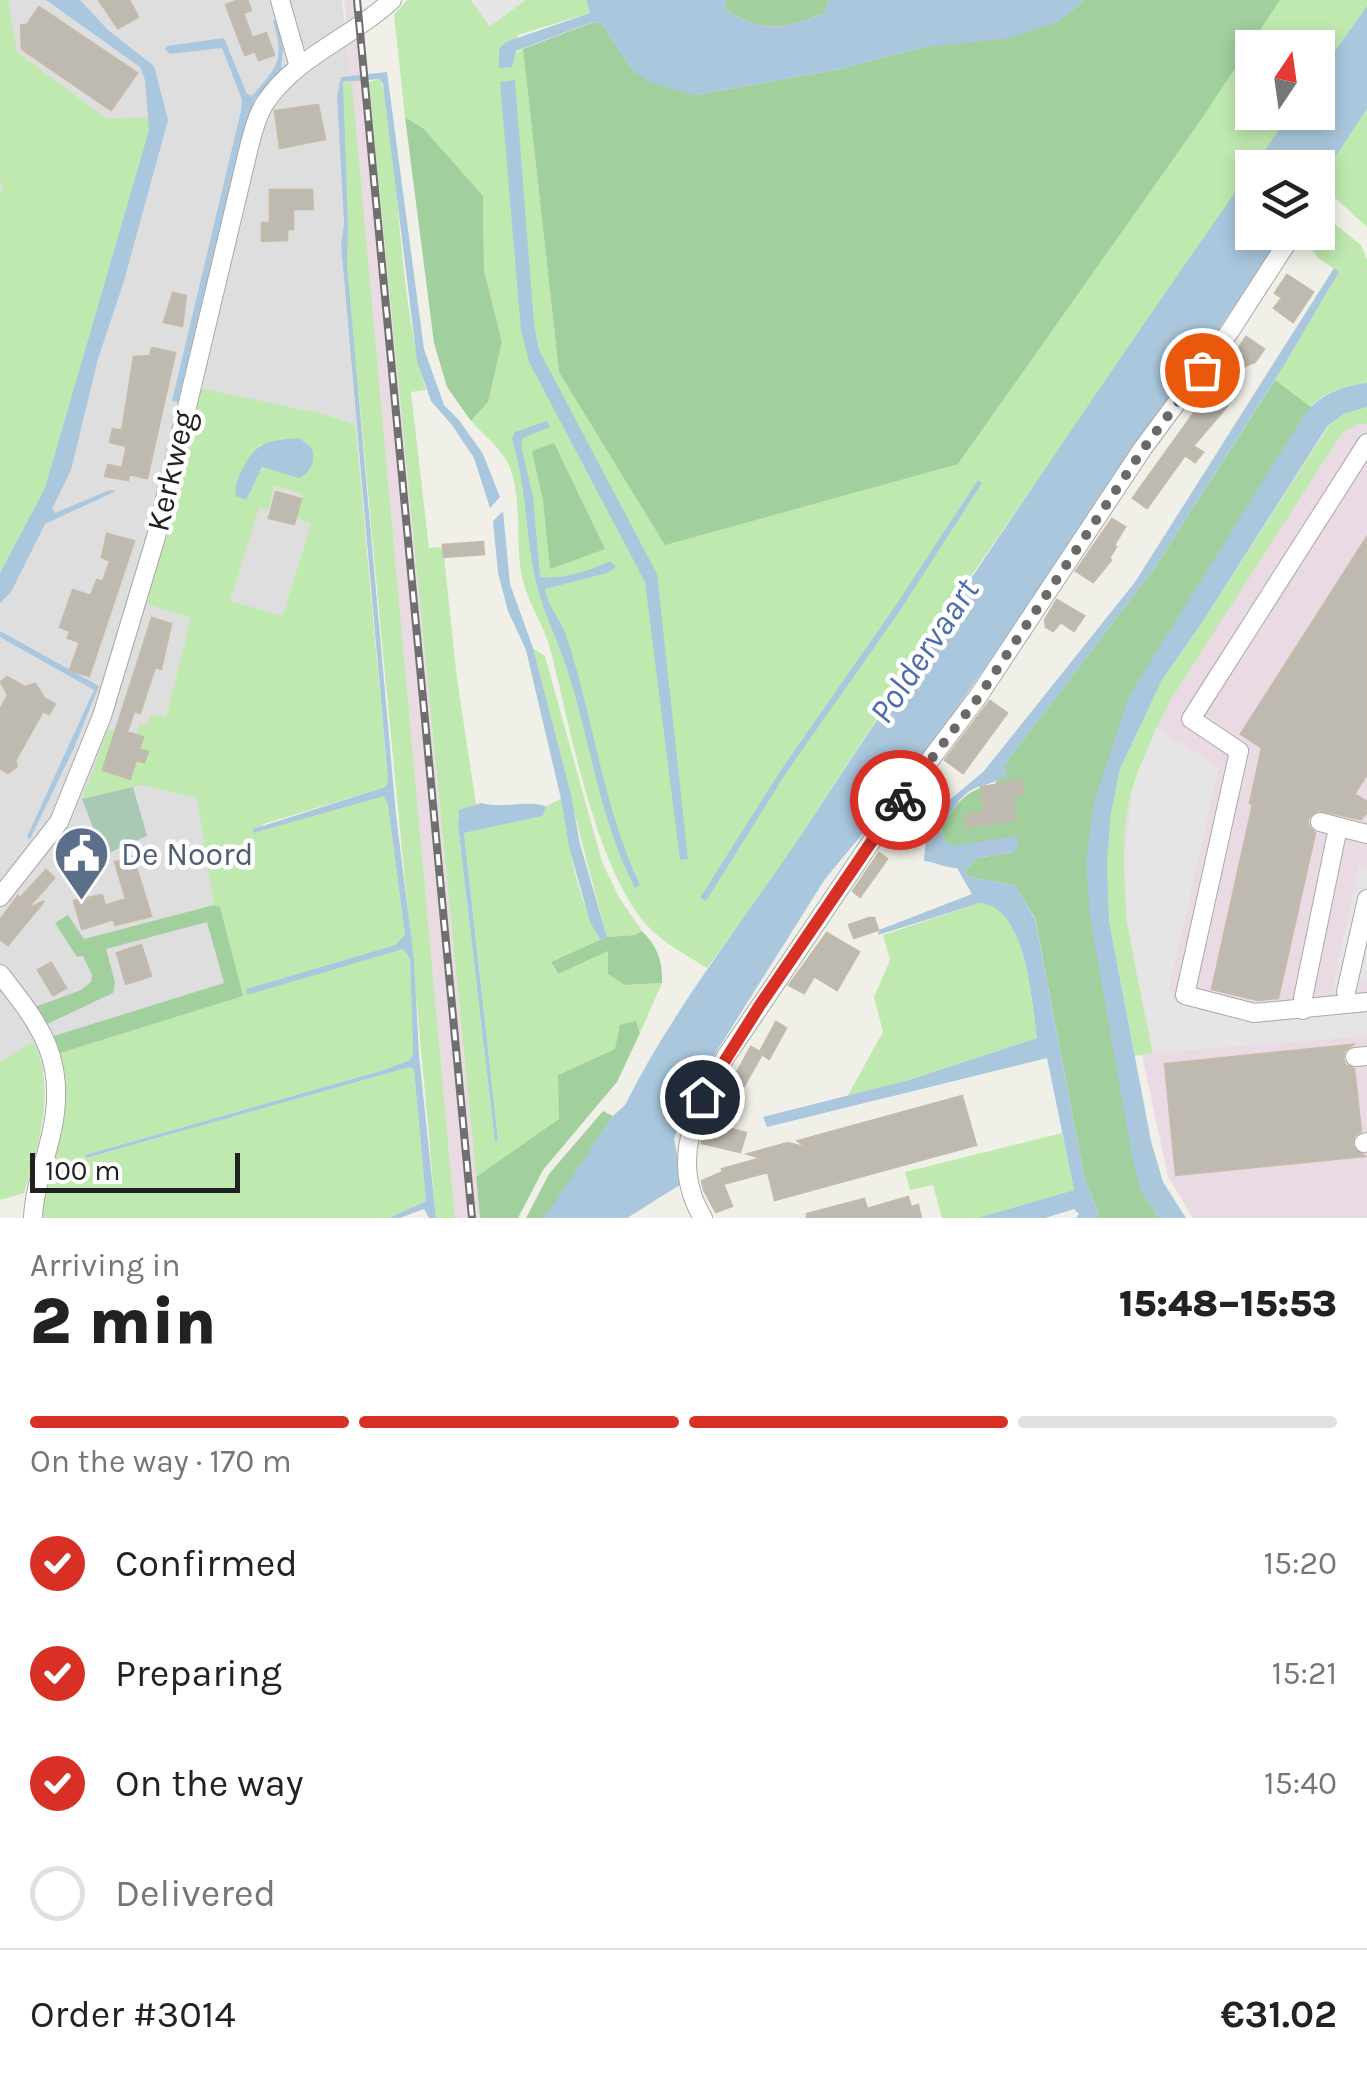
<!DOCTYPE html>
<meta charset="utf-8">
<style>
:root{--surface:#fff;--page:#f6f6f6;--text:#222;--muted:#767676;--line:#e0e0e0;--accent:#d93025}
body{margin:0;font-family:Karla,sans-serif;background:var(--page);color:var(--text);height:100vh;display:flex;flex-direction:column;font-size:38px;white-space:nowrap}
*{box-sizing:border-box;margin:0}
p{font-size:32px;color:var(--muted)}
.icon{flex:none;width:55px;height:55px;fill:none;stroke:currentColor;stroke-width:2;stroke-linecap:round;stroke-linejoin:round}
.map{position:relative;height:1218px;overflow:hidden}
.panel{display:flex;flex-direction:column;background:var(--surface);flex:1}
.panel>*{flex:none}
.needle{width:65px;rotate:13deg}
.controls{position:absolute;left:1235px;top:30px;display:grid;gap:20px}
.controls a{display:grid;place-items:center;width:100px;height:100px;border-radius:0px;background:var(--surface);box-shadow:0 5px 15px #0003;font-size:50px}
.scale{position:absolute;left:30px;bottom:25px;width:210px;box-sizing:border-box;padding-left:10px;border:5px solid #212121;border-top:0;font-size:28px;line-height:35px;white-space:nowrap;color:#212121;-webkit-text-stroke:8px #fff;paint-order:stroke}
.pin{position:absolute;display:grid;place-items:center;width:85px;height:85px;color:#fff;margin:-42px;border:5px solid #fff;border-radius:50%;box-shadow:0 2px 10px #0007}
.courier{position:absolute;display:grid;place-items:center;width:100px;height:100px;margin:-50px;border:8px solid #d93025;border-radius:50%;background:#fff;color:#222;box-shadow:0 2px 12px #0007}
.overview em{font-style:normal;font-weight:800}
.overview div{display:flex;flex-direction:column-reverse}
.overview{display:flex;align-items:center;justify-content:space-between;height:170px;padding:0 30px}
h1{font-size:65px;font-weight:800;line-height:75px}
.bar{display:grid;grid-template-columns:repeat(4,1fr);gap:15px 10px;align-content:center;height:120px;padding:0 30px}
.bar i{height:12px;border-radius:8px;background:var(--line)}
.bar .on{background:var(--accent)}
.bar p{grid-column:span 4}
.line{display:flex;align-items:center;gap:25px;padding:0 30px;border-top:2px solid var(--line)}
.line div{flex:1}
ol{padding:0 30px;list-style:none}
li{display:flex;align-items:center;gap:30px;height:110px}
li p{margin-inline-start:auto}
li .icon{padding:10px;border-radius:50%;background:var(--accent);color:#fff;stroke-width:4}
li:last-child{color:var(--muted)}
li i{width:55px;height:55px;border:5px solid var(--line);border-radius:50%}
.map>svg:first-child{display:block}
.residential{fill:#dfdede}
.industrial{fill:#eadae4}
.grass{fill:#c0e9b0;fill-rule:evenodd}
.forest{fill:#a2cf9e}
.cemetery{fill:#a9c9b5}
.parking{fill:#e5e5e5}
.water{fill:#aac7dd}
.building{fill:#beb9b1;stroke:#c3baaa;stroke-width:2.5}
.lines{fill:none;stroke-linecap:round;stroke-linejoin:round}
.minor-casing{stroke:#a8a8a8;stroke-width:20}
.minor{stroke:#fff;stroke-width:18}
.rail-casing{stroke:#6f6f6f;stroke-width:8}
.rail{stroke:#fff;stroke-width:4;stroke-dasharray:11;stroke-linecap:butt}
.done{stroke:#6a6967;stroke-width:10;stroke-dasharray:0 18}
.route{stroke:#d93025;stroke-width:12}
.labels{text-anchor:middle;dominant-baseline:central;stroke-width:9;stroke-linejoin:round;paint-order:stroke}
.street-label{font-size:32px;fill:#212121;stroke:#fff}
.service-label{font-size:32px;fill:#4e5e75;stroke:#fff;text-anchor:start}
.water-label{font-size:35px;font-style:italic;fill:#4e6cb0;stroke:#fff}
</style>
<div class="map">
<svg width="1367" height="1218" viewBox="0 0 1367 1218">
<rect width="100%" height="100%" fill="#f1f0e8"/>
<path class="residential" d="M0,0H342L351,75L341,77L344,224L341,245L375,643L209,601L266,997L0,1086Z"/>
<path class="industrial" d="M344,0H361L480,1218H455Z
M1367,388V1218H1193L1168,1177L1120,951L1122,825L1160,707Z"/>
<path class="grass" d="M0,0H8L17,52L107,119L149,117V130L45,488L0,573V196L3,186L0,182Z
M407,0H471L490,26L525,0H586L590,13L518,35L513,54L523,49L559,372L958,464L1201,120L1280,0H1367V6L1318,75V48H1252V112L1291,113L947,611L777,872L707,968C690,957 670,947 656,934C598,885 570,726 551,652C545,627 529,605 523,581C514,544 523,504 510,468C504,451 483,434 471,421L488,402L502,342L484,270L483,196L424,129L405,117L394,15Z
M379,79C393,103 392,142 394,169C402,243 405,319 426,390L411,392L429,548L443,547L457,679L476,804L458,815V825L495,1140H498L464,833L543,816L546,806L561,799C569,847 577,898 601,941L551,962L557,974L609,950L625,985L662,983L640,1033L636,1021L615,1049L558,1075L560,1119L476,1177L369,82Z
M352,82V83L455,1218H436C415,968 388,719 366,469C359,394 350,318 345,242L348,227L341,97L342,83Z
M1367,109V227L1318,182Z
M1318,211L1361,245L1367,260V383C1345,386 1327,390 1311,407L1275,380L1339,272L1318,258L1303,236L1304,233L1318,232Z
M199,388L323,414L355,425L388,781L385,787L264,824L254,832L384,795L388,806L405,935L395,945L247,989L403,949L410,959L413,1053L410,1060L384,1070L86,1155V1158L410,1067L414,1070L426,1201L389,1218H38L63,1075L60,1053L243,996L220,908L214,905L197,798L141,785L82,799L108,729L136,736L139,724L147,725L151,714L166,718L191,618L147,604ZM299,438V478L269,467L259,471V445ZM274,486L303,494L296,518L311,524L283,616L230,601L259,508L268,510Z
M1367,407V424H1357L1342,433L1173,696C1157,725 1143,756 1133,787C1109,867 1137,973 1153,1053L1135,1056L1109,921L1107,862L1111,814L1120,769L1162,680L1203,621L1328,427L1343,414Z
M533,648L545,656L602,862L620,899L642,931L637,935L607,937C581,841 557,745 533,648Z
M980,903C1028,908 1030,1000 1037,1038L909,1080L847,1097L883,1032L874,997L890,960L883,935Z
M33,1042C57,1087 39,1146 24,1193L0,1200V1062Z
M1062,1133L1074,1190L977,1218H942L933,1185L910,1190L905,1172Z"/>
<path class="forest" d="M727,0H830L824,13C783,30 762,33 724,9Z
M1085,0H1280L1201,120L958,464L665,545L559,372L523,49L593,22L601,23L633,71L695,95L835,70L925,47L1057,22Z
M405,117L424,129L483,196L484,270L502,342L488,402L471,421L447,387L434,343Z
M1275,380L1311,407L1094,802L1140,1188L1159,1218H1100L1084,1176L1035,918L1015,885L969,877L965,871L977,858L1014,852L952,846L945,841L941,829C955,804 966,789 995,784L1004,765L1153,570Z
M554,443L605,549L550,569L543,500L532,451Z
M214,905L220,907L243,996L60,1053L54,1036L224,983L207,922L106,949L115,982L113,993L47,1024L35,1007L81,990L91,982L92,975L83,956L77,957L55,923L68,915L84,939Z
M642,931C657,946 663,961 662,983L625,985L608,974V951L558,974L551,962L607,937L636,935Z
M636,1021L640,1033L617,1082L543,1170L518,1218H480L476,1177L559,1119L558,1075L615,1049L620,1025Z
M603,1111L613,1116L546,1218H526L549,1174Z"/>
<path class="cemetery" d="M133,787L147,836L104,855L82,799Z"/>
<path class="parking" d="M471,0H525L490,26Z
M1156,728L1219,767L1169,989L1175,1002L1257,1022L1367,1011V1036L1153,1053L1126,918L1125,855L1132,791Z
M1359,866L1367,868V980L1360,979L1357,994L1332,989Z"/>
<path class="water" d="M46,0H80L108,30L154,66L168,120L124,281L98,359L71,470L52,509L55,513L110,490L116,491L45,524L11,592L0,603V573L45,488L149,130L145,80L140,67Z
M586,0H727L724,9C762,33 783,30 824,13L830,0H1085L1057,22L1009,38L925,47L835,70L695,95L649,82L633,71L601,23L592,22L516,51L512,67L499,68V49L506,42L590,13Z
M1367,6V109L1318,183V168H1252V232L1285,233L944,727L883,809L825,879L688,1097L674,1139L683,1183L627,1218H544L613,1116L625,1105C676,1003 749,915 811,820C954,602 1099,387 1248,174L1291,113L1318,112V75Z
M277,19L283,49L281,70L254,100L240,144L178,402L172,401L241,111L242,100L222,48L170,54L165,49L167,46L224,38L247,94L252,96C278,66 285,60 273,21Z
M387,72L424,349L444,405L459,420L483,454L500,497L490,508L474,458L452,425L431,401L417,361L383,84L379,79L343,82L348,227L347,265L396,815L414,960L419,1055L436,1218H429L424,1209L400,1218H389L426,1201L414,1070L410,1067L86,1158L85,1155L384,1070L410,1060L413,1053L410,959L403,949L247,995L246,989L395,945L405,935L388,806L384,796L253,833V829L385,787L388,781L341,245L344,223L337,96L341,77Z
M515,80L534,325L539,350L657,574L688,859L680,860L645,582L529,362L521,330L500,82Z
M1334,268L1339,272L1283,367L1153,570L1004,765L1008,775C997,782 990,783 978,787C960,793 950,814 941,829L945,841L952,846L1017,836L1019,845L1014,852L977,858L965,871L969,877L1015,885L1035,919L1084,1176L1100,1218H1076L1079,1214L1074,1209L1045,1218H977L1074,1190L1047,1058L767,1127L763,1117L909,1080L1037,1038C1031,1000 1027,908 980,903L878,935L879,930L972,894L957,868C945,868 936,862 924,861L926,838L946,803L984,771L1135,582Z
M1367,383V407L1343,414L1327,427L1203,621L1162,680L1120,769L1111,814L1107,862L1109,921L1151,1141L1163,1182L1186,1218H1159L1140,1188L1133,1162L1090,917L1086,862L1094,802L1129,696L1306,412C1324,393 1341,386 1367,383Z
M547,421L550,427L523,438L521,445L533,497L540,577C563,580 589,571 610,561L616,567L607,573L545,589C547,606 562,621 567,638C594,720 603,807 640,885L635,888C599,819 591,742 567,669C558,640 543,612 536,582C525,534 527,486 512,439L515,432Z
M299,438L312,448C315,461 312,472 299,478L262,467L246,500L236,496C234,486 237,482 241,472C256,441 267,441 299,438Z
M978,480L982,483L899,612L786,773L706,901L700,898L781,770L894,608Z
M503,511L510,584L533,648L571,795L580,844L607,937L601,941L590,922L569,847L561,799L526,650L508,611L498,573L493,521Z
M0,631L99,686L74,748L30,839L27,837L94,690L0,637Z
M481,803C503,809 525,800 546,806L543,816L464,833L498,1140L495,1141L458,825L459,810Z"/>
<path class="building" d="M99,0H129L138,17L118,28Z
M239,0H247L251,10L243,13L252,38L266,33L274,55L259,60L255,51L245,55L226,5Z
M39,7L137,73L111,110L22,49L21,25H27Z
M318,105L325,139L280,148L275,111Z
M270,190H312L313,209H293V229H287V240L262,241V223H270Z
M1287,275L1313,292L1293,322L1274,308L1282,298L1275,293Z
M173,293L186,296L182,326L164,322Z
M1246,337L1264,349L1255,362L1246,365L1241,372L1229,363Z
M152,348L175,353L147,478L129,474L128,480L105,476L108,465L122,468L127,446L110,442L113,429L122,431L134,357L150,356Z
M1207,395L1227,406L1193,446L1203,452L1195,462L1185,455L1147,508L1133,498Z
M276,492L301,499L294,524L269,518Z
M1112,519L1125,527L1114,545L1116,547L1109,558L1111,560L1093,582L1076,571Z
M107,534L134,541L89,676L70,670L80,642L68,638L70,631L60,627L73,590L91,596L97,580L103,582L110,561L102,557Z
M1367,537V774L1354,794L1367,802V812L1361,819L1318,810L1308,818V826L1315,833L1278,998L1258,1000L1212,989L1253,804L1250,803L1262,748L1241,734Z
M483,542L484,554L444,557L443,545Z
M1057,600L1084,616L1074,631L1061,622L1053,631L1046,627L1045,620Z
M152,618L171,624L161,669L155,667L140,713L134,711L127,732L143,737L139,749L148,752L144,762L136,760L130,779L103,770Z
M7,677L25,687L35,684L44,698L55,704L49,714L43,711L15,761L17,766L8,773L0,768V710L8,695L1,682Z
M990,701L1007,713L963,773L945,760Z
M1022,781L1024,794L1012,796L1016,819L967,827L965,815L985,812L981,787Z
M879,853L887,859L860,897L853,891Z
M133,857L151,916L115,925L114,919L82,929L74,901L102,895L105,906L126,899L115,862Z
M46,870L54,878L26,910L44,901L8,945L0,939V920L18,896L20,898Z
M869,918H874L878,930L854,938L849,925Z
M827,933L859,952L837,990L814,976L804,993L789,985Z
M141,945L151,976L126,984L117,953Z
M51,963L66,988L53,995L38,970Z
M776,1022L786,1028L769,1059L762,1054L736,1100L725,1094L751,1047L760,1052Z
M1352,1045L1344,1051L1343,1059L1345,1065L1354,1069L1361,1131L1354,1136L1352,1146L1364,1156L1176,1175L1165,1064Z
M962,1096L976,1145L775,1200L768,1172L723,1184L732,1206L716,1212L704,1190L702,1181L723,1172L722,1169L762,1158L748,1154L788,1143L808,1148L798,1141Z
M707,1123L746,1133L740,1152L702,1143Z
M908,1197L911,1207L918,1205L921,1218H807V1214L864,1199L867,1209Z"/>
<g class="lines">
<defs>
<path id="minor" d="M280,0L299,67
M1367,443L1191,719L1239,751L1185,995L1254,1013L1367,1002
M1320,822L1367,834
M0,897L59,822L102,716L156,537L249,147C253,132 257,115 265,103C295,57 353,37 392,0
M0,974C43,1028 68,1063 51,1135C45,1162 34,1190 33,1218
M1346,992L1367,899
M1303,1010V998L1336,837
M1355,1057L1367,1056
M1364,1143L1367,1142
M703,1218C669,1162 695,1109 725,1058L898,802L977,698L1143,448L1230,331L1294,232"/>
</defs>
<use href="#minor" class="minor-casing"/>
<use href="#minor" class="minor"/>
<defs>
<path id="rail" d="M357,0L472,1218"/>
</defs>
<use href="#rail" class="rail-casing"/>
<use href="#rail" class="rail"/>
</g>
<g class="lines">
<path class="done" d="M900,800L978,698L1144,448L1202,370"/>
<path class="route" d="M702,1097L760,1005L900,800"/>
</g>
<defs>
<symbol id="civic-pin" viewBox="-11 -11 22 30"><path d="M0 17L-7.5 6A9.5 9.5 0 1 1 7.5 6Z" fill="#5c6f8a" stroke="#fff"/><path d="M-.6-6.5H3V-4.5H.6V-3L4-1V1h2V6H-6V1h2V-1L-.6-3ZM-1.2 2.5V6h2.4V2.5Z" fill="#fff"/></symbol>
</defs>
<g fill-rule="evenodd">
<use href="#civic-pin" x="50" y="822" width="63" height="86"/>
</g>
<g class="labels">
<g class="street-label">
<text transform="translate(171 471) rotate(-77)">Kerkweg</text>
</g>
<g class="service-label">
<text x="121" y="854">De Noord</text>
</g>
<g class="water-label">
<text transform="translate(924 651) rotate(-56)">Poldervaart</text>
</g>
</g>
</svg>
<div class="controls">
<a><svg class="needle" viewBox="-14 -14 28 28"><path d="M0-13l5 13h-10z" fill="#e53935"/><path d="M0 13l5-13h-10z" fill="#767676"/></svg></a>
<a><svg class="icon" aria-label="layers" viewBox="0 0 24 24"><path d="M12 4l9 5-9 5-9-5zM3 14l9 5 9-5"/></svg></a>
</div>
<div class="scale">100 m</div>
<div class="pin" style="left:1202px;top:370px;background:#ea580c"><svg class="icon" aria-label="bag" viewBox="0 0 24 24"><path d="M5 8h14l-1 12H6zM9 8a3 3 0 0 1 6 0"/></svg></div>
<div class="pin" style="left:702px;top:1097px;background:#1f2937"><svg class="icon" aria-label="home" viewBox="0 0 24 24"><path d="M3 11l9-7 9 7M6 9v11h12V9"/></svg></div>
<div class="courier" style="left:900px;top:800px"><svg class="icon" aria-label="bike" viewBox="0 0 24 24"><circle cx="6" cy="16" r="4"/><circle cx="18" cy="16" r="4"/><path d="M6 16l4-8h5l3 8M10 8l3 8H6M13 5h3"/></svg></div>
</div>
<section class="panel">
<div class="overview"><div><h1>2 min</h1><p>Arriving in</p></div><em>15:48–15:53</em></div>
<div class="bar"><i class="on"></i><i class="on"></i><i class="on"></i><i></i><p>On the way · 170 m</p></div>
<ol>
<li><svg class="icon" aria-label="check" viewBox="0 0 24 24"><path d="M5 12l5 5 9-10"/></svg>Confirmed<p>15:20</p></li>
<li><svg class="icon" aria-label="check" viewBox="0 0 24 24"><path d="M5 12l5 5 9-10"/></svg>Preparing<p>15:21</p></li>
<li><svg class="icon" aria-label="check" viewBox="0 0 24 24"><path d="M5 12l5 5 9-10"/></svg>On the way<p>15:40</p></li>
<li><i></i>Delivered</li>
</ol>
<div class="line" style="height:130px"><div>Order #3014</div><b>€31.02</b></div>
</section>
